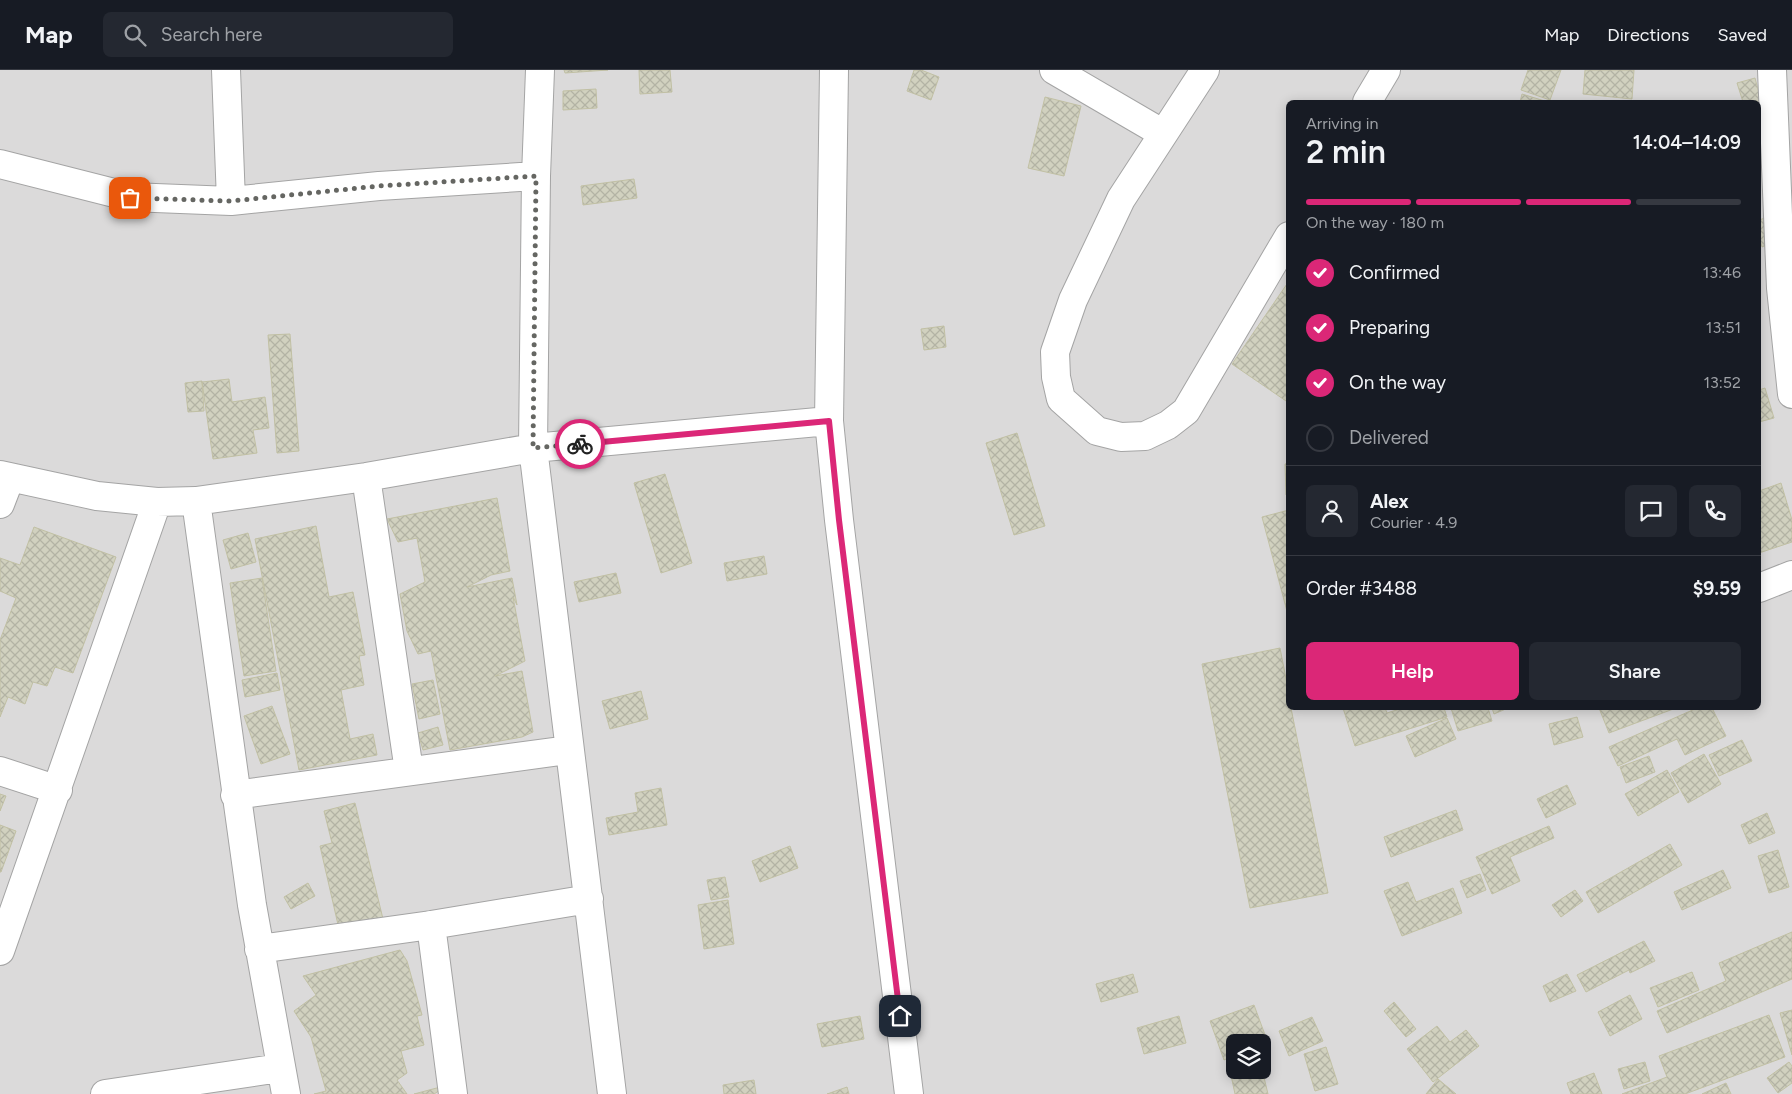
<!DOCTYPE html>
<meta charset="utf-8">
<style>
:root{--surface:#171b24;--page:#242831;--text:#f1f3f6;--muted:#9ea1a6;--line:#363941;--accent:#db2777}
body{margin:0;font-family:Figtree,sans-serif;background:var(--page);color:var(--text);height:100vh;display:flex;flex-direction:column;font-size:19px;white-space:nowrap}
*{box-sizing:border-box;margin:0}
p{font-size:16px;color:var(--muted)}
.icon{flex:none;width:28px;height:28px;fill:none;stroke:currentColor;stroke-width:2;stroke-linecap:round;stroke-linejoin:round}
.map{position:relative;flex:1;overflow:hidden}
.side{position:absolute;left:1286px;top:30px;width:475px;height:610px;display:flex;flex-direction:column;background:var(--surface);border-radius:8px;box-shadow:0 2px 12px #0003}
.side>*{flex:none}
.tools{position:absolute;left:1226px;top:964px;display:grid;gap:10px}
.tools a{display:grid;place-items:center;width:45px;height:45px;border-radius:8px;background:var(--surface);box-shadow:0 2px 12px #0003;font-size:25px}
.pin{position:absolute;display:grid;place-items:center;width:42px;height:42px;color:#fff;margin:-21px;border-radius:10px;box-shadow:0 2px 8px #0006}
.courier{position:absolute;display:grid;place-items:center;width:50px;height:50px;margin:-25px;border:4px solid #db2777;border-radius:50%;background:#fff;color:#222;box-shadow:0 1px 6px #0007}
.summary em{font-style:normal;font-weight:600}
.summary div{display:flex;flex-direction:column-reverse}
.summary{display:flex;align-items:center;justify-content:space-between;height:85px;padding:0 20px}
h1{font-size:32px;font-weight:600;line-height:38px}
.bar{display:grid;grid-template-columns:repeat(4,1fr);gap:8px 5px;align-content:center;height:60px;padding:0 20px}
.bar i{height:6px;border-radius:4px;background:var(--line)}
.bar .active{background:var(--accent)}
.bar p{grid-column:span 4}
.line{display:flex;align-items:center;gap:12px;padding:0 20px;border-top:1px solid var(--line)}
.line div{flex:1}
.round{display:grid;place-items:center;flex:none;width:52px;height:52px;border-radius:8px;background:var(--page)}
ol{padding:0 20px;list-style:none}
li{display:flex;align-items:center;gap:15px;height:55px}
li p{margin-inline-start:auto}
li .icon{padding:5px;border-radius:50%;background:var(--accent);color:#fff;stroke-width:4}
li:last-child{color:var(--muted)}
li i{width:28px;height:28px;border:2px solid var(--line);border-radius:50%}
.button{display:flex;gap:10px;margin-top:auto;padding:10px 20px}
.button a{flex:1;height:58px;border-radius:8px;background:var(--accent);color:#fff;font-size:20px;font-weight:600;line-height:58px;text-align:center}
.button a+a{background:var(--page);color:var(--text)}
header{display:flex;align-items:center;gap:30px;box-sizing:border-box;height:70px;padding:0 25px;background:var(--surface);border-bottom:1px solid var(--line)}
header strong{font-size:24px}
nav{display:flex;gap:28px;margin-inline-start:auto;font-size:18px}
.search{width:350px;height:45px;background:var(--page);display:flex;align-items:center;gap:12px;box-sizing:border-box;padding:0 18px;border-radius:8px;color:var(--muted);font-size:19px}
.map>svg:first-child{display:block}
.residential{fill:#dbdada;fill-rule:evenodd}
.building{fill:url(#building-cross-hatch);stroke:#c1c0a4}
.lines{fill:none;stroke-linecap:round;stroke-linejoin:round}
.minor-casing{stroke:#a4a4a4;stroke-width:30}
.minor{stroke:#fff;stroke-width:28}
.done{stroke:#656662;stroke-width:5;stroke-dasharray:0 9}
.route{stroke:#db2777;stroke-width:6}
</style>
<header>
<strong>Map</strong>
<div class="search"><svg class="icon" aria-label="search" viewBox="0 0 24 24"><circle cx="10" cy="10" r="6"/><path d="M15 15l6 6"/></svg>Search here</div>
<nav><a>Map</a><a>Directions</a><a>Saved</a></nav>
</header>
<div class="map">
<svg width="1792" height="1024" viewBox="0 0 1792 1024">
<defs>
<pattern id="building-cross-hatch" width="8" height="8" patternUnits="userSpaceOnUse" patternTransform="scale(1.25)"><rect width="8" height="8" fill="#d1d1bf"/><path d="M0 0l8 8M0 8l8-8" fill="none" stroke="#b3b3a4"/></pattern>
</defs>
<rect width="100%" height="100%" fill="#ecefe2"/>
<path class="residential" d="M0,0H1792V1024H0ZM1289,32H1759V638H1289ZM1235,972H1262V1000H1235Z"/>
<path class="building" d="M564,0H608L565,3Z
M639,0H670L672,22L640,24Z
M914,0H921L939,7L931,30L907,21Z
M1528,0H1561L1550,30L1521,20Z
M1585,0H1634L1632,29L1583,24Z
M1755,8L1761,31L1743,32L1737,13Z
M596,19L597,38L563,40V21Z
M1522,24L1548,32H1520Z
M1045,27L1081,36L1064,106L1028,98Z
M634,109L637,128L583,135L581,116Z
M1765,148L1774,173L1762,177L1759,166V150Z
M1289,211V333L1232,294Z
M944,256L946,277L924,280L921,259Z
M290,264L299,381L277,383L268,265Z
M229,309L232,332L265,327L269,358L253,360L257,383L213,389L202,312Z
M202,311L204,341L188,342L185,313Z
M1765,318L1774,348L1759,352V320Z
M1017,363L1045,456L1014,465L986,373Z
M1289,393V425H1286L1285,394Z
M665,404L692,493L661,503L634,413Z
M1781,413L1792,450V472L1759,483V421Z
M497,428L510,501L491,505L467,517L512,508L517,535L513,527L525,591L495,606L522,601L533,662L522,667L450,680L431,581L418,584L407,561L400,524L425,512L417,468L398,472L387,449Z
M1289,440V549L1262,447Z
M316,456L329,527L353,522L365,585L359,586L364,615L341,620L350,669L373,664L377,685L299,700L255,469Z
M34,457L116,487L73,603L55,597L47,616L33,612L25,634L8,627L0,647V570L16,528L0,521V488L20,495Z
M248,463L256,492L231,499L223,470Z
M764,486L767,504L727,511L724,493Z
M616,503L621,523L579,532L574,512Z
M262,508L276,601L244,606L230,513Z
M1280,578L1289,624V638H1291L1328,823L1250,838L1202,594Z
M277,603L280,620L245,627L242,610Z
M433,610L440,644L419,649L412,614Z
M641,621L648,649L610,659L602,631Z
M272,636L290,684L261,694L244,646Z
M1343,638H1385L1387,643L1403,638H1444L1447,647L1355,676Z
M1451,638H1488L1492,651L1458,661Z
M1492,638H1508L1494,644Z
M1599,638H1676L1609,663Z
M1697,638H1712L1726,666L1685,685L1677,669L1618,696L1609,677Z
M1577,647L1583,667L1554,675L1549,654Z
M1447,648L1456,669L1415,687L1406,666Z
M438,657L443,675L423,680L418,663Z
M1742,670L1752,691L1719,706L1709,685Z
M1704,684L1721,714L1688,733L1671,703Z
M1649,686L1655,702L1626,713L1620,697Z
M1667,700L1679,722L1638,746L1625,724Z
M1567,715L1576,734L1546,748L1537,729Z
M661,718L667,755L609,765L606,748L638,742L635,723Z
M0,724L6,726L0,741Z
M355,733L383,849L339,859L320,776L332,773L324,741Z
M1456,740L1463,760L1391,787L1384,767Z
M1767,743L1775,763L1749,774L1741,755Z
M0,755L16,761L1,802H0Z
M1549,756L1554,768L1510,787L1520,811L1492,824L1476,787Z
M1670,774L1682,795L1598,843L1586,822Z
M790,776L798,798L760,812L752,791Z
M1778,780L1789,817L1769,823L1758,786Z
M1723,800L1731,818L1682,840L1674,822Z
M1480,804L1486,820L1467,828L1460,811Z
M725,807L729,827L711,830L707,810Z
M1408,812L1416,832L1453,818L1462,843L1402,866L1384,821Z
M308,813L315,826L291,839L284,827Z
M1575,820L1583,831L1561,847L1552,835Z
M728,830L734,874L704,879L698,835Z
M1792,862V909L1667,963L1657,941L1726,911L1719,893Z
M1644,871L1655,891L1630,903L1629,900L1586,922L1577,905Z
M400,880L407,891L422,945L417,946L424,975L401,981L407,1003L397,1010L407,1024H314L326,1021L311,967L294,941L316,925L303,906Z
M1692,902L1699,920L1658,937L1650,918Z
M1133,904L1138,922L1101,932L1096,914Z
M1567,904L1576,921L1550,932L1543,916Z
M1630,925L1642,949L1610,966L1598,942Z
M1394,932L1416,959L1406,967L1384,941Z
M1254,935L1268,973L1262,975V972H1235V985L1224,990L1210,951Z
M1792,940V985L1780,943Z
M1769,945L1785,987L1685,1024H1622L1667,1007L1659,986Z
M860,946L864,969L822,977L817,954Z
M1179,946L1186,973L1144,984L1137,958Z
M1312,947L1323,971L1289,986L1279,961Z
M1437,956L1450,972L1466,960L1479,976L1433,1012L1407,979Z
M1326,977L1338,1014L1315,1021L1304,984Z
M1235,990V1000L1262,999L1268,1024H1235L1228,991Z
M1645,992L1650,1011L1624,1019L1618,999Z
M1789,992L1792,996V1013L1778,1023L1767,1008Z
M1594,1003L1602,1024H1571L1567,1013Z
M1438,1009L1456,1024H1426Z
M754,1010L756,1024H724L723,1015Z
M1726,1013L1731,1024H1702Z
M448,1015L434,1024H414Z
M847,1017L849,1024H827Z"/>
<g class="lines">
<defs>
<path id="minor" d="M226,0L231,131
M540,0L536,106L533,378L612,1024
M834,0L829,351L839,450L909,1024
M1054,0L1162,63
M1205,0L1121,129L1073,230L1055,282L1056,307L1061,329L1097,361L1121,367L1145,366L1168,355L1186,341L1289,166
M1772,0L1781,218L1792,324
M1367,32L1386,0
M0,94L130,127L231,131L379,116L536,106
M0,405L97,426L157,432L196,431L366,407L533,378L829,351
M366,407L409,701
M196,431L252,835L286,1024
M0,434L10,408
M1759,518L1792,505
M0,701L58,720
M235,725L568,680
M431,855L453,1024
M259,879L431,855L589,829
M0,881L157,432
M105,1024L280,998"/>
</defs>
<use href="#minor" class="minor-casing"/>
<use href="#minor" class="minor"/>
</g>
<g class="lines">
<path class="done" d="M130,128L231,131L379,116L536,106L533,378L580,374"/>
<path class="route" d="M580,374L829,351L839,450L900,946"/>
</g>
</svg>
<div class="tools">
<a><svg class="icon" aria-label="layers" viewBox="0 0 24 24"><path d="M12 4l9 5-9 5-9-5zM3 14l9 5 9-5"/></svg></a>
</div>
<div class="pin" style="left:130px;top:128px;background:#ea580c"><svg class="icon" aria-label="bag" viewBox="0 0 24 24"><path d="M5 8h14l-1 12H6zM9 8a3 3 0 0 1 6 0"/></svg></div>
<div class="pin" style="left:900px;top:946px;background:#1f2937"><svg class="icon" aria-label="home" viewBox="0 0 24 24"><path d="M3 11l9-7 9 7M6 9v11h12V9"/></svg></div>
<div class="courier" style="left:580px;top:374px"><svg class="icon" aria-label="bike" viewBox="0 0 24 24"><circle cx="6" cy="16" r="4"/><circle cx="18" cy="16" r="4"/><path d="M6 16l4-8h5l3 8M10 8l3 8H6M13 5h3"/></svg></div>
<section class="side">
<div class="summary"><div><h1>2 min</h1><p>Arriving in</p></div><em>14:04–14:09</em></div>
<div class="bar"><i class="active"></i><i class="active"></i><i class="active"></i><i></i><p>On the way · 180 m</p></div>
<ol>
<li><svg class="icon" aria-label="check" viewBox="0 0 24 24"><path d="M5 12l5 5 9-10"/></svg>Confirmed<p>13:46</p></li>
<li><svg class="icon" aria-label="check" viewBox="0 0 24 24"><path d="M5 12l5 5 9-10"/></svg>Preparing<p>13:51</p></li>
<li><svg class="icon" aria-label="check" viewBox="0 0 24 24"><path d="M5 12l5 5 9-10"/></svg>On the way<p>13:52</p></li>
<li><i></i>Delivered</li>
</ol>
<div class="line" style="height:90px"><a class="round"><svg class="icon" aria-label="person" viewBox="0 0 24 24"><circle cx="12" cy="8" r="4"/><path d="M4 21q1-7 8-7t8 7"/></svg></a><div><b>Alex</b><p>Courier · 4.9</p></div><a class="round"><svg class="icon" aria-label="chat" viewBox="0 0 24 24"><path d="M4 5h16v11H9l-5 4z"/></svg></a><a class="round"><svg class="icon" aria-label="phone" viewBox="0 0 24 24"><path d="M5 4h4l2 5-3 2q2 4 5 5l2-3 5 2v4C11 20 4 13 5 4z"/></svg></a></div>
<div class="line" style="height:65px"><div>Order #3488</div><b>$9.59</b></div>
<div class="button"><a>Help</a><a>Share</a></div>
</section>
</div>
